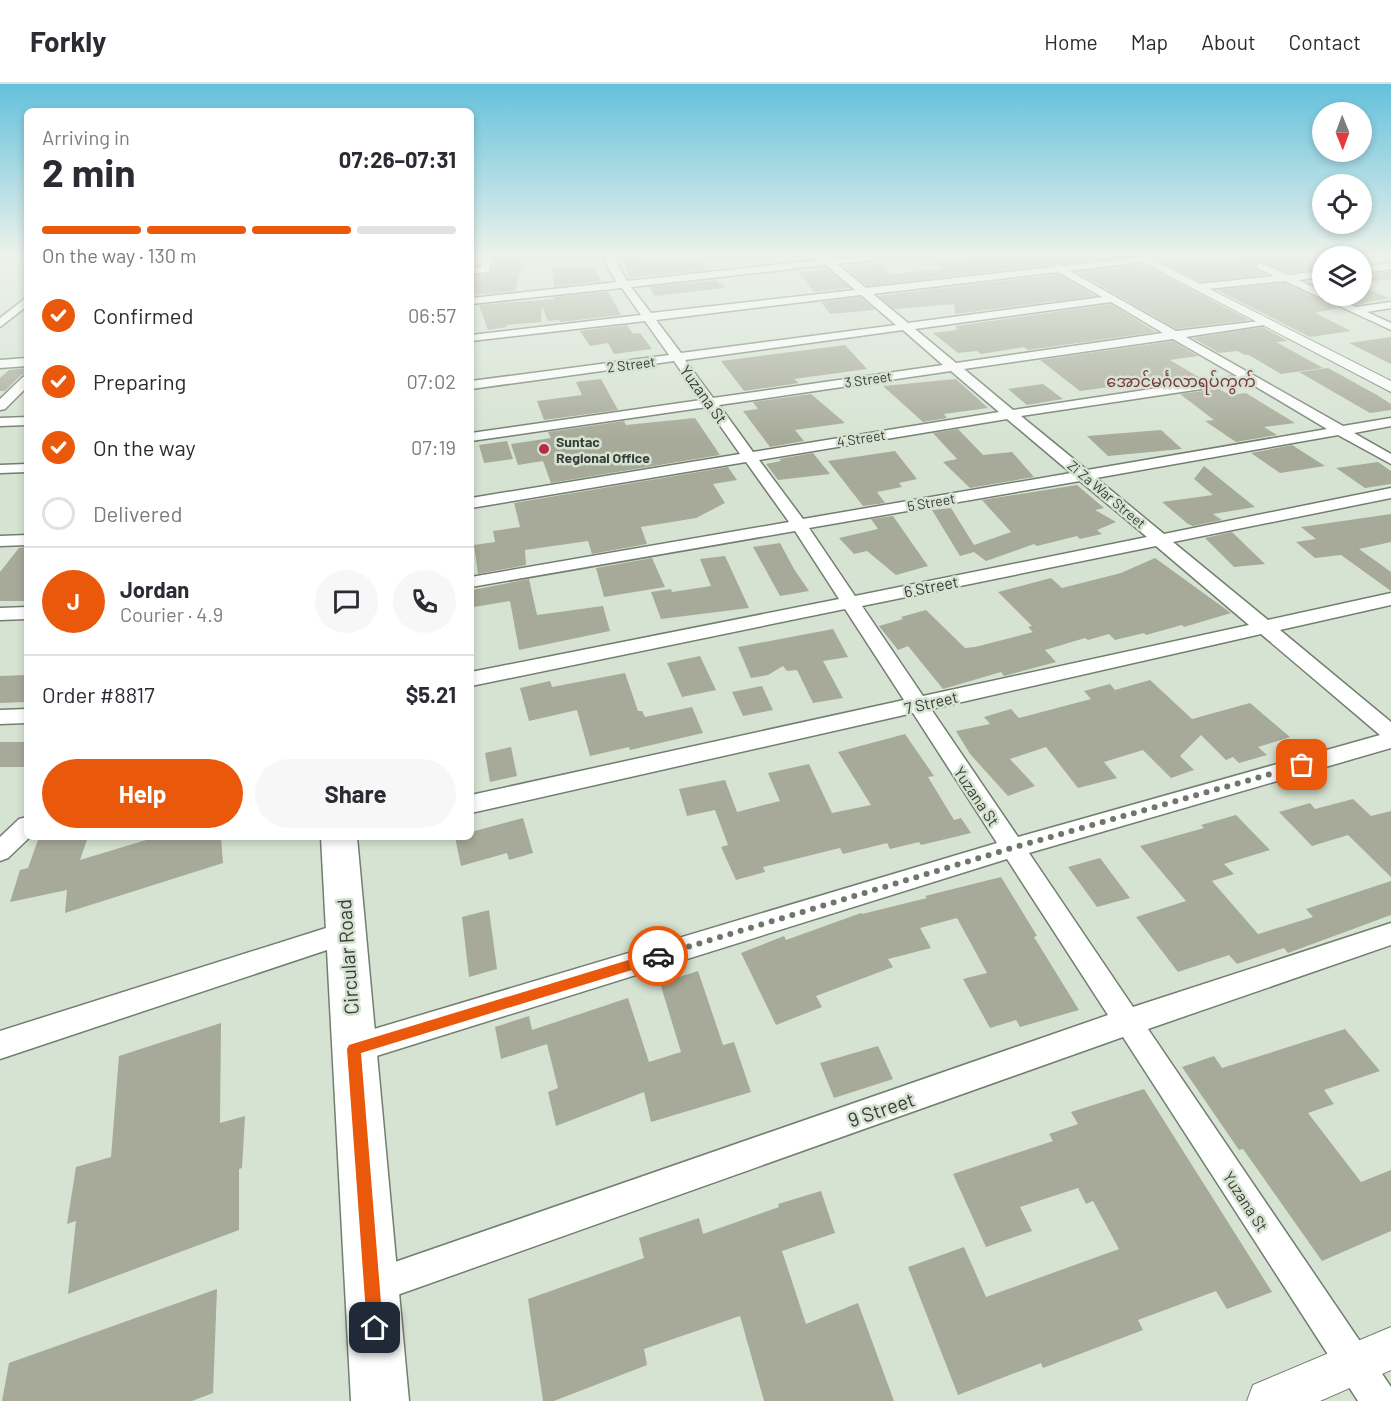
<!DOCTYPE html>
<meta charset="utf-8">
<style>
:root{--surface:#fff;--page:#f7f7f7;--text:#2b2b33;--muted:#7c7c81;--line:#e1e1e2;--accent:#ea580c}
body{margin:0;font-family:Barlow,"Noto Sans Myanmar",sans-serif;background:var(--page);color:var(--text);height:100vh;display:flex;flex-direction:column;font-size:22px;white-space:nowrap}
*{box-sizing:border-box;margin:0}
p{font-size:20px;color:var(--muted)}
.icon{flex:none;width:33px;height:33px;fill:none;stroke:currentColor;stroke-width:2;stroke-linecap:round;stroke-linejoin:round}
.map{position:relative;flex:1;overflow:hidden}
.drawer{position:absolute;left:24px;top:24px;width:450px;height:732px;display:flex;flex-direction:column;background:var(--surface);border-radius:9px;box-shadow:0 3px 9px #0003}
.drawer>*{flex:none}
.needle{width:39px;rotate:179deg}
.fabs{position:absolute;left:1312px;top:18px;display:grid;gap:12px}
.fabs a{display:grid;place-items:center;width:60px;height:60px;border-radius:50%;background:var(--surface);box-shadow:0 3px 9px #0003;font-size:30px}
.pin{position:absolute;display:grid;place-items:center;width:51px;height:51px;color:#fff;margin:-26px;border-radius:12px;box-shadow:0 3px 9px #0006}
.courier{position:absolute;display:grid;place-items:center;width:60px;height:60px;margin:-30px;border:4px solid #ea580c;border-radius:50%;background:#fff;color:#222;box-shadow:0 2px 8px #0007}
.head em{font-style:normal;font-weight:700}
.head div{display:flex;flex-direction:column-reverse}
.head{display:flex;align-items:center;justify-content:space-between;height:102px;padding:0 18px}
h1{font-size:39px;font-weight:700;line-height:45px}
.bar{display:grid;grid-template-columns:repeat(4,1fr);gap:9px 6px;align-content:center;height:72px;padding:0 18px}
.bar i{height:8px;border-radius:4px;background:var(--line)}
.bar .selected{background:var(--accent)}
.bar p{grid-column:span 4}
.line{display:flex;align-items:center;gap:15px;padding:0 18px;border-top:2px solid var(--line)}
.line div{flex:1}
.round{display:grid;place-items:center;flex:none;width:63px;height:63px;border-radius:32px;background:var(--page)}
ol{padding:0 18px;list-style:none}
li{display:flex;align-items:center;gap:18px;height:66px}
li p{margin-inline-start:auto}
li .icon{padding:6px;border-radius:50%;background:var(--accent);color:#fff;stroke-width:4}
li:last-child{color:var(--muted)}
li i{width:33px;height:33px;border:3px solid var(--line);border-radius:50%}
.primary-button{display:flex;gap:12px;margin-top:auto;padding:12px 18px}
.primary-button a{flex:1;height:69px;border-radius:36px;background:var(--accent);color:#fff;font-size:24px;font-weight:700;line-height:69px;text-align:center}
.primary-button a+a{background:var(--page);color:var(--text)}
header{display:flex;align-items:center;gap:36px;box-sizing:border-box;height:84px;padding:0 30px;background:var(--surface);border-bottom:2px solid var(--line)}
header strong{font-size:28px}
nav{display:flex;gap:33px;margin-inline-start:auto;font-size:21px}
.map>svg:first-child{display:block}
.building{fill:#a7aa98}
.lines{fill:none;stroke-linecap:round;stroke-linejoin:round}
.minor-casing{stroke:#727e6f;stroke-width:3}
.tertiary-casing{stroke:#727e6f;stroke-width:2}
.primary-casing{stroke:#727e6f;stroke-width:3}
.minor{fill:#fff;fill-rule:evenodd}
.tertiary{fill:#fff;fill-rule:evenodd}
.primary{fill:#fff;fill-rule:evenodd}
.route{fill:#ea580c}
.done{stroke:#6f776d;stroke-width:6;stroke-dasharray:0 10.8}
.poi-dot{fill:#bb2a47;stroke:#d6e3d2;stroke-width:2}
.labels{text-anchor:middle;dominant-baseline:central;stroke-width:5;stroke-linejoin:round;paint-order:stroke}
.far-street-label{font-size:14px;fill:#383d36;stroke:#d6e3d2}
.far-poi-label{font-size:14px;font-weight:bold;fill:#383d36;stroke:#d6e3d2;text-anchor:start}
.far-quarter-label{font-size:16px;fill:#7e363e;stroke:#d6e3d2}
.street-label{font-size:16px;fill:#383d36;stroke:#d6e3d2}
.near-street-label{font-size:20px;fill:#383d36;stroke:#d6e3d2}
</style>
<header>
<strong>Forkly</strong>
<nav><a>Home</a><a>Map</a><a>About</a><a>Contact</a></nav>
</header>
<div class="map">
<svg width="1391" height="1317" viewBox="0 0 1391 1317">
<rect width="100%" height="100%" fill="#d6e3d2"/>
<path class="building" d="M495,173H524L515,207L471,211V192L490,190Z
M621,173H638L641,179L697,175L708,186L629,194Z
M979,173H1116L1118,174L1062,180L1056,178L1051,181L867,202L845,183L880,180L891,190L944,185L934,177Z
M1262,173H1323V185L1288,189L1260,177L1255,179V184L1266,191L1200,198L1164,179L1190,177L1188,176Z
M1144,181L1249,236L1176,245L1077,188Z
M592,182L602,197L554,203L553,184Z
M828,185L850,204L814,208L799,188Z
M1391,187V195L1362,199V191Z
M1058,190L1095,212L955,230L954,220L894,225L878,212Z
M717,196L725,204L655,212L649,203Z
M1285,199L1339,224L1315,229L1351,247L1310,253L1217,206Z
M1362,203L1389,214L1356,221L1336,212H1362Z
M608,208L621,231L560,238L559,236L548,237L542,223L541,238L506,241L507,243L488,246L479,221L554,215V213Z
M860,213L875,226L830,230L821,218Z
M1111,220L1156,248L1028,266L1024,263L981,270L977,267L958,269L933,249L957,246L956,242Z
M627,241L633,250L640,249L652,265L614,270L608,259L590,262L580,247Z
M1263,243L1288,257L1276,258L1323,284L1281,290L1249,271H1245L1237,267L1219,269L1193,254Z
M1391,253V280L1349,259Z
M1173,257L1198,272L1170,276L1202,295L1167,300L1161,296L1080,307L1040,276Z
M845,261L867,285L794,295L799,299L744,307L721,277Z
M27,284V290L21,291L5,307H0V294L9,286Z
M1328,284L1377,311L1391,320V326L1370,329L1299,288Z
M601,295L618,326L544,336L537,317L582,311L576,298Z
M956,295L988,324L944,330L947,334L923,338L883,302Z
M1043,300L1063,315L1027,321L1008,305Z
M1219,305L1230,311L1246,309L1295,339L1264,343L1277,351L1236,358L1205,337L1214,336L1180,310Z
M811,310L845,339L795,346L804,357L770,363L743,327L758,325L753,318Z
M695,334L720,371L551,399L543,377L518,381L511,360L551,354L548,348L624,337L626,341Z
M958,345L983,371L1012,368L1034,393L970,404L943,378L957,375L933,349Z
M1161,346L1182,365L1108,372L1087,352Z
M507,357L513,375L484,379L479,361Z
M1292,361L1325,382L1280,389L1251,369Z
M895,367L917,395L899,399L902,403L877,408L885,419L863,422L828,377Z
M813,369L830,390L778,396L766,380L781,377L779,375Z
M1378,378L1391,387V400L1365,404L1336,384Z
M1204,382L1255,423L1213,430L1222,436L1193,442L1188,440L1162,418L1213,411L1194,395Z
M728,383L737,396L713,400L725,419L696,434L641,443L647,460L592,470L588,457L525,466L526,481L478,490L474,461L495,458L493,447L520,443L514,419Z
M1077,401L1104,424L1095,426L1116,438L1097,446L1102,450L1080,455L1077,452L1037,462L1034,460L986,477L974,468L960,472L932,426L951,424L974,461L1011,448L982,416Z
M1391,430V458L1359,465L1391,488V507L1341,471L1315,474L1296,458L1316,455L1301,443Z
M893,432L928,482L896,491L867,467L854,470L839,454L878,445L871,435Z
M1232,448L1265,480L1234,483L1205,454Z
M780,459L794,485L809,507L780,512L753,463Z
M27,463V517H0V488L19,464Z
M725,472L749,524L661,535L651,508L671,505L672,508L711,502L700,475Z
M652,474L665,503L604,513L596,484Z
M1155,474L1231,529L1184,543L1182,541L1146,551L1144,549L1115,556L1109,550L1088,556L1085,554L1045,566L1056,578L1004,592L1001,588L943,605L908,562L898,566L879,542L903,535L901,533L926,526L965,564L975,563L1033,548L1028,543L1032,542L998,508L1051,494L1062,504L1121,489Z
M529,495L537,531L603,522L610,547L519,566L510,517L474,523L472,506Z
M833,545L848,573L823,577L843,614L813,619L797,586L787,587L783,582L768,591L751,594L738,563Z
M700,572L716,606L682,613L667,579Z
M625,589L638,627H642L645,633L692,623L703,649L630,666L629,663L590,672L577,626L529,637L520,604L550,597L552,603Z
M27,591V618L0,619V592Z
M1150,596L1192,635L1250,619L1290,653L1258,663L1267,671L1239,679L1233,673L1226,676L1201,651L1180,672L1194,686L1171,694L1143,666L1104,678L1117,694L1078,704L1046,663L1010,675L1035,702L1008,712L970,670L956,647L990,640L984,633L1011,625L1019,634L1091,615L1084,607L1110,600L1115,606Z
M762,602L773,626L743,632L732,608Z
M905,650L934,692L928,693L954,736L961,734L971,749L921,761L919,758L890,765L887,759L843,770L840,764L763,783L765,788L736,796L721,763L728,761L715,726L687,732L679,705L725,696L737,728L780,717L768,689L809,680L832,729L871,721L838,668Z
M0,658H27V683H0Z
M511,663L517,692L490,698L485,669Z
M1353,715L1371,732L1391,727V793L1348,751L1312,762L1279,728L1310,719L1315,725Z
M1236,731L1270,766L1224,780L1234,790L1212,797L1258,850L1313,833L1306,825L1391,797V831L1288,869L1284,864L1237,880L1229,871L1178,888L1136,833L1186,817L1140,762L1204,744L1201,741Z
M523,734L533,769L509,776L507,769L461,782L455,753H471V748Z
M39,753H88L80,776L156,753H221L223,779L65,829L67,806L10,818L20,786L28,784Z
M1100,774L1130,814L1097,823L1068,783Z
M1001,793L1037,852L1034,853L1079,926L1020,943L1016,936L990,944L963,895L987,889L957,834L920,844L931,864L888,875L893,883L816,912L822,923L776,941L741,869L784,852L786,856L861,829L862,830L927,814L925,812Z
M489,826L497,885L469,893L462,833Z
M698,887L723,961L734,958L751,1008L651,1038L644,1008L556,1042L548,1008L558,1004L547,960L501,975L495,943L529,932L532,946L628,914L649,978L681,968L660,899Z
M221,939L220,1039L245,1032L242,1084L239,1085V1146L68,1210L76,1137L67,1140L76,1083L111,1073L119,972Z
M1345,945L1380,987L1324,1006L1334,1020L1308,1029L1361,1098L1391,1086V1147L1322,1177L1243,1065L1239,1066L1182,983L1214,972L1222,984Z
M878,962L893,995L834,1014L820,979Z
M1144,1005L1272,1208L1227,1225L1216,1207L1138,1236L1143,1246L1043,1284L1041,1279L958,1311L908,1183L964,1163L986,1213L1119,1165L1093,1117L1086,1120L1078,1104L1020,1123L1032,1147L986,1163L953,1090L1053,1057L1049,1050L1078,1040L1071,1028Z
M821,1107L835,1149L782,1167L806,1240L858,1219L894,1317H764L740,1232L644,1265L647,1281L554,1317H543L528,1215L644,1174L639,1154L699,1134L703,1150L779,1123L778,1120Z
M217,1205L213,1309L192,1317H2L9,1279Z"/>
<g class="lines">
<defs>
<path id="minor" d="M483,173H493L489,188L471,190V184L481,183Z
M604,173H614L627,197L820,176L817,173H827L830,175L880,173L875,176L837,180L866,204L1052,183L1057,180L1062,182L1145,173L1148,175L1143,178L1070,187L1176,247L1268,236V240L1264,241L1186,253L1343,342L1391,334V342L1354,349L1391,370V380L1338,351L1096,394L1164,450L1391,404V414L1173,458L1268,536L1391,509V521L1280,546L1391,638V664L1029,769L1133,923L1391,839V861L1148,945L1391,1303V1317H1358L1123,953L372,1220L360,1215L355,1203L360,1191L372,1186L1108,931L1007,775L354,979L344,975L340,965L344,955L354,951L997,759L913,629L471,729V711L904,616L845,525L471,602V588L839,515L795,447L471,503V493L789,438L746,378L471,424V414L740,370L707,323L471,357V349L701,316L674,277L471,305V297L669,271L645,237L471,257V251L641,231L622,204L471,220V214L617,198L609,186ZM826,181L855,206L651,229L631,203ZM1058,188L1102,213L908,239L873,210ZM861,211L896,241L681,269L656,236ZM1111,218L1163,249L956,279L915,245ZM903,246L943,281L713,314L685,276ZM1173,255L1237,292L1013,326L964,285ZM951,287L999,328L753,368L719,321ZM1248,298L1327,345L1087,386L1021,332ZM1007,335L1071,389L803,435L759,376ZM1080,397L1147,453L855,512L809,444ZM1156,462L1249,541L923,612L862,522ZM1261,550L1380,651L1018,753L931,625Z
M1261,179L1288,191L1323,187V193L1298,196L1323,207V212H1332L1356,223L1391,218V224L1367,228L1391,239V246L1285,197L1198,206L1193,203L1198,200L1274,192L1257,184V180Z
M1391,179V185L1362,189V183Z
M27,213V222L0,243V234Z
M27,274V282L0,284V276Z
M27,292V303L5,325L0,326V315L23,293Z
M27,333V341L0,342V334Z
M27,380V388L0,389V381Z
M27,451V461L0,462V452Z
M27,523V535L0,536V524Z
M27,625V639L0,640V626Z
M27,733V753H30L8,774L0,777V753L19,735Z
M345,838L354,841L358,849L354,857L0,975V947Z"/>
<path id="tertiary" d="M1133,173H1147L1391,297V308Z
M1391,1243V1286L1320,1317H1247L1253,1301Z"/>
<path id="primary" d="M321,753H357L409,1317H351Z"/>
</defs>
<use href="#minor" class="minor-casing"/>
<use href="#tertiary" class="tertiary-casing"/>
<use href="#primary" class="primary-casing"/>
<use href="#minor" class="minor"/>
<use href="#tertiary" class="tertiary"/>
<use href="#primary" class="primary"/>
</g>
<linearGradient id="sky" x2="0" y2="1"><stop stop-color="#64c1dc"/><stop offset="0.48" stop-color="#edf2eb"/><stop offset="1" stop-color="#edf2eb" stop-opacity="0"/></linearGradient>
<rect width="1391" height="357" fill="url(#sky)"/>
<path class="route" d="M658,867L664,872L658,878L361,969L383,1244L381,1250L375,1252L369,1250L367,1244L347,965L349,961Z"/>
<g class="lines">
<path class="done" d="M658,872L1012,764L1302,681"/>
</g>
<circle class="poi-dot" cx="544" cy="365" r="6"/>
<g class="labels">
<g class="far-street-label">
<text transform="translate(631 280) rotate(-7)">2 Street</text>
<text transform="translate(868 295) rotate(-8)">3 Street</text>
<text transform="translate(861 354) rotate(-9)">4 Street</text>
<text transform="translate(1107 410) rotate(40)">Zi Za War Street</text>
<text transform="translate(931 418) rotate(-10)">5 Street</text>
</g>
<g class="far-poi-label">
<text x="556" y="357">Suntac<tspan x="556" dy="16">Regional Office</tspan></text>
</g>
<g class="far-quarter-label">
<text x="1181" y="296">အောင်မင်္ဂလာရပ်ကွက်</text>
</g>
<g class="street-label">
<text transform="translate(704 310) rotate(54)">Yuzana St</text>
<text transform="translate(931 502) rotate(-11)">6 Street</text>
<text transform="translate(931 618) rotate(-13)">7 Street</text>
<text transform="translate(977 712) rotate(56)">Yuzana St</text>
<text transform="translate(1246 1117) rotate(57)">Yuzana St</text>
</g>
<g class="near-street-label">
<text transform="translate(347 873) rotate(-94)">Circular Road</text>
<text transform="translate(881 1025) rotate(-19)">9 Street</text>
</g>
</g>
</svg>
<div class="fabs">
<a><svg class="needle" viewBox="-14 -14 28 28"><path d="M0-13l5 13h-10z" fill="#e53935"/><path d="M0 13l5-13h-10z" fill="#7c7c81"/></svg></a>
<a><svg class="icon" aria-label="locate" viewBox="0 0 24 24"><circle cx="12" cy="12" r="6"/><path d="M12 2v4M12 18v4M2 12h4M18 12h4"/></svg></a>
<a><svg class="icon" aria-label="layers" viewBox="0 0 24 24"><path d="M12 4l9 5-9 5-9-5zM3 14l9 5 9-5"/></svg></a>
</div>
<div class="pin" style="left:1302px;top:681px;background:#ea580c"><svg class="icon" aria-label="bag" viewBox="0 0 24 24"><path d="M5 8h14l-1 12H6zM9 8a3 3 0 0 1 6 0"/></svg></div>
<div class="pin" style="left:375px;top:1244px;background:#1f2937"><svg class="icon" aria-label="home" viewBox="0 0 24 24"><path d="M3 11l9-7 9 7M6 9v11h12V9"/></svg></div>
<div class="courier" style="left:658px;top:872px"><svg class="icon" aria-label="car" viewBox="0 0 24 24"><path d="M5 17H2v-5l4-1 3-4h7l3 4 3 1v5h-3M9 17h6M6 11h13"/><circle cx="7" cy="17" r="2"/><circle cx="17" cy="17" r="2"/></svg></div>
<section class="drawer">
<div class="head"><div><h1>2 min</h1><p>Arriving in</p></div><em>07:26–07:31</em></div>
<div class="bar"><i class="selected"></i><i class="selected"></i><i class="selected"></i><i></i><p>On the way · 130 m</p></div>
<ol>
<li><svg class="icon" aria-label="check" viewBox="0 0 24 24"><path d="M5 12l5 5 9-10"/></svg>Confirmed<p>06:57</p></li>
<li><svg class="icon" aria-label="check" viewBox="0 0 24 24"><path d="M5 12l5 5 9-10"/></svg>Preparing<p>07:02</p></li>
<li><svg class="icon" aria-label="check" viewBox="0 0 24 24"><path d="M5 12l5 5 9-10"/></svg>On the way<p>07:19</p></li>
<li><i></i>Delivered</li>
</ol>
<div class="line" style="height:108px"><b class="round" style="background:var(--accent);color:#fff">J</b><div><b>Jordan</b><p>Courier · 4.9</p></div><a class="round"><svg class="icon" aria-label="chat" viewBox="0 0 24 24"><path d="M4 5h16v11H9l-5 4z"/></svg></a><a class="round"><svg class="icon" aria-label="phone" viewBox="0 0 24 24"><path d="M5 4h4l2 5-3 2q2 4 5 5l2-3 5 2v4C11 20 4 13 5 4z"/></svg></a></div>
<div class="line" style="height:78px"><div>Order #8817</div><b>$5.21</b></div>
<div class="primary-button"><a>Help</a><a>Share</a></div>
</section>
</div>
